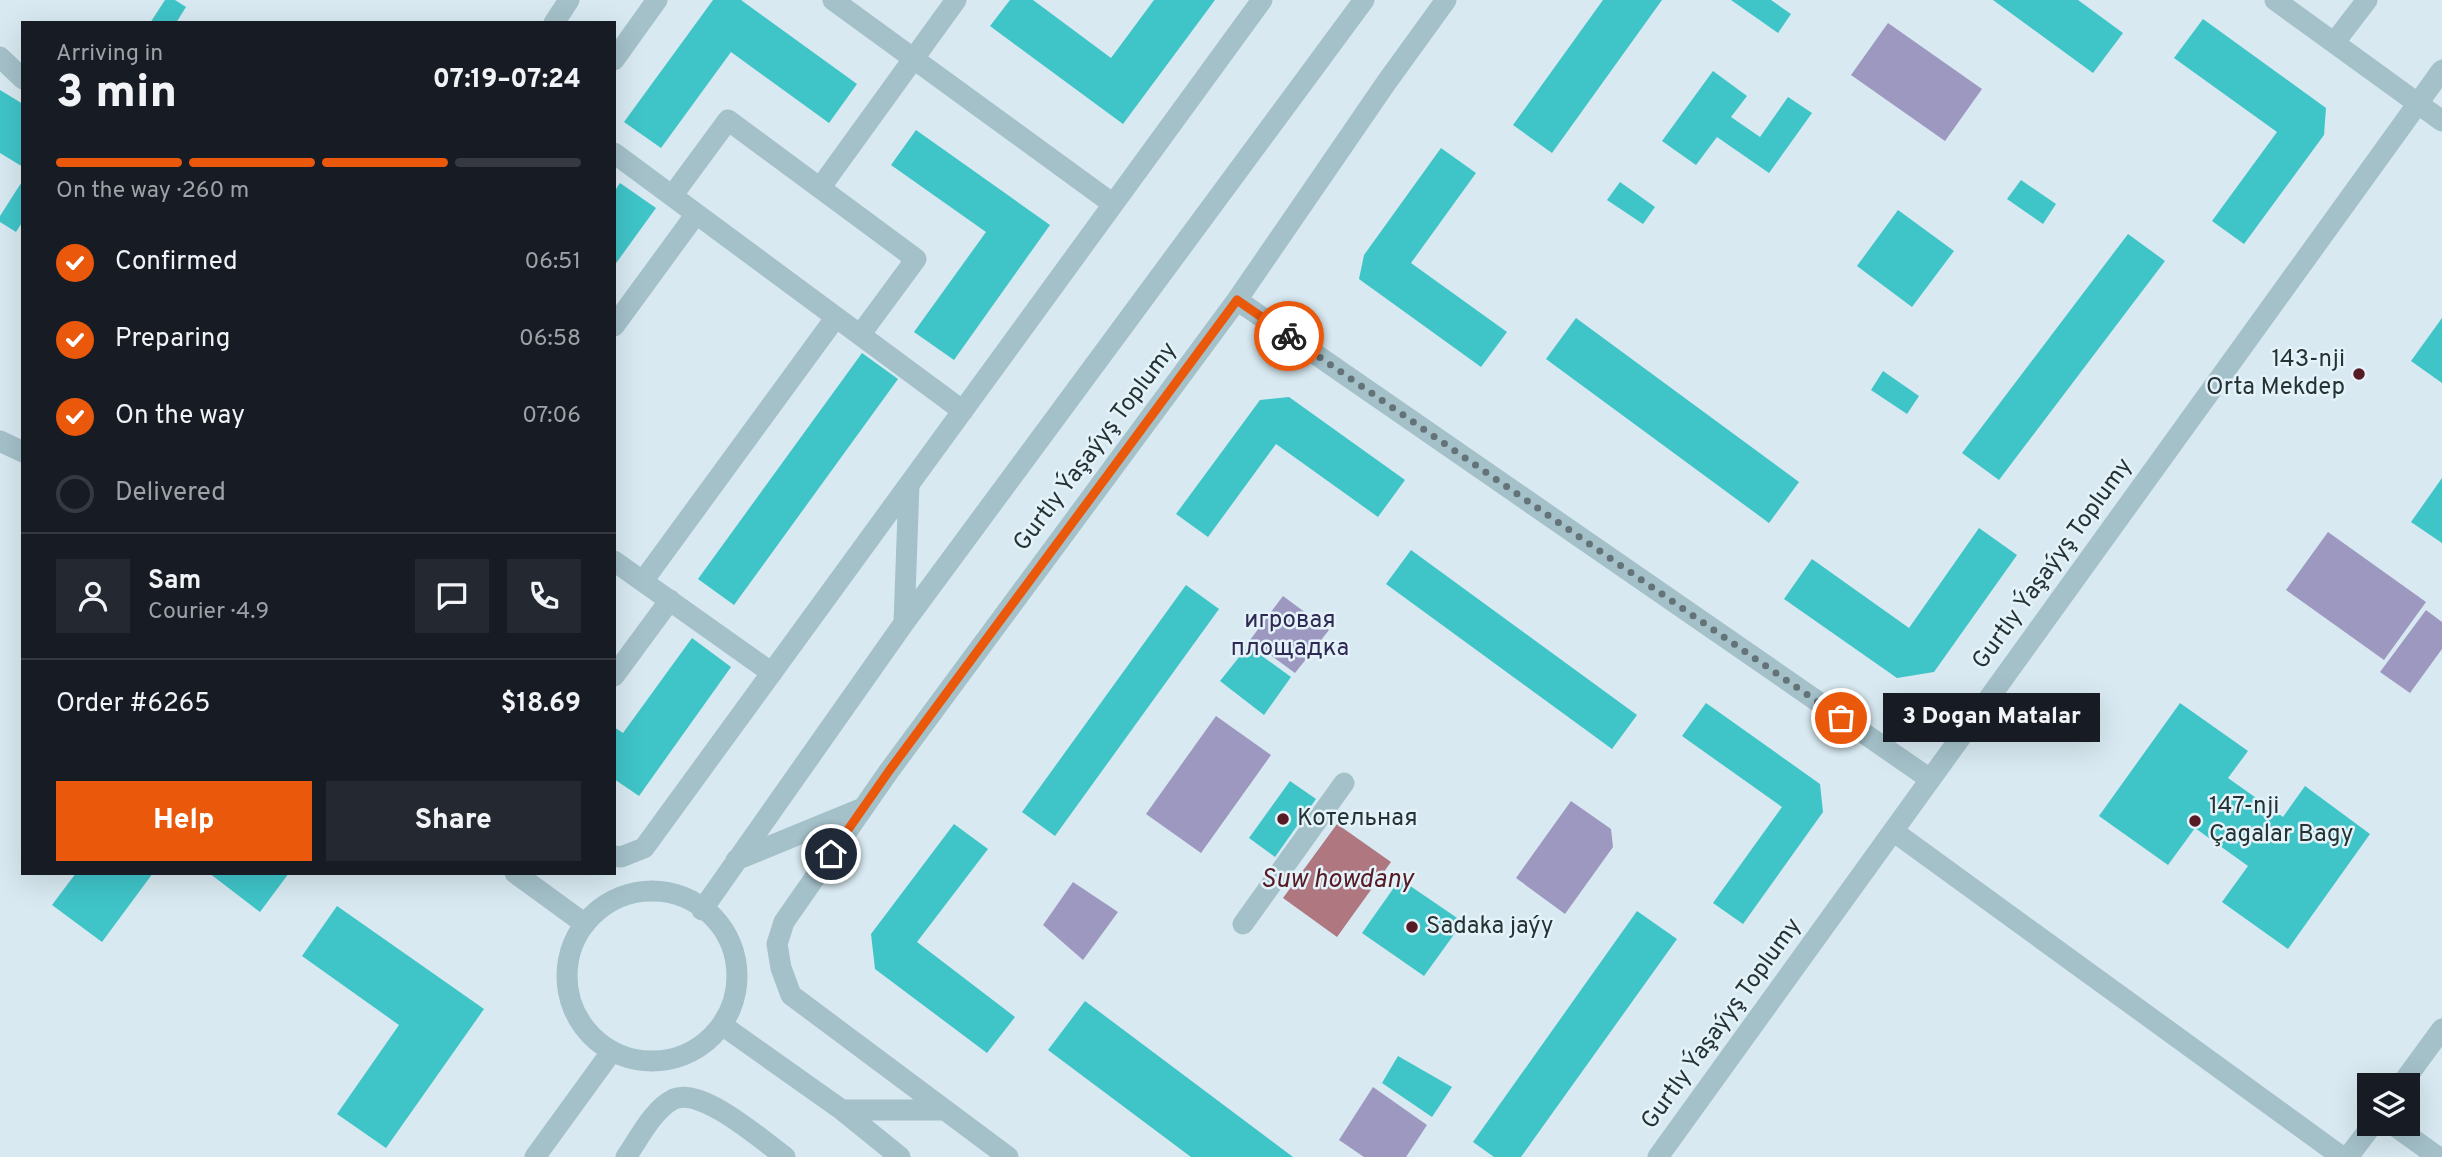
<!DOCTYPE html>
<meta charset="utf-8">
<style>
:root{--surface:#171b24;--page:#242831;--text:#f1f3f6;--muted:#9ea1a6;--line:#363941;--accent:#ea580c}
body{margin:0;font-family:Overpass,sans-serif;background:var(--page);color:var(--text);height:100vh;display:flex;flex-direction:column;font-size:26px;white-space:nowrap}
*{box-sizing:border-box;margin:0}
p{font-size:23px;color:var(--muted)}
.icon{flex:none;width:38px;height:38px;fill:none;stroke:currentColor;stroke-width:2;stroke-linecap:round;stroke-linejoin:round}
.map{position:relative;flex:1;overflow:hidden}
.details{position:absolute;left:21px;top:21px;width:595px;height:854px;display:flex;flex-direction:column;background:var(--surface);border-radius:0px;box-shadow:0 7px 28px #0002}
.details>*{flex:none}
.fabs{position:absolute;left:2357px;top:1073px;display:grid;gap:14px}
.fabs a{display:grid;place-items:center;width:63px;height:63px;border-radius:0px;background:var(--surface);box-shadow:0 7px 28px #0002;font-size:35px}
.pin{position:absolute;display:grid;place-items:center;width:60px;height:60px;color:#fff;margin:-30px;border:4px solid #fff;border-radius:50%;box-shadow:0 2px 7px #0007}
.courier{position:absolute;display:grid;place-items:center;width:70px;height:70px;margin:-35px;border:5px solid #ea580c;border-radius:50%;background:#fff;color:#222;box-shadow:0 2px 9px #0007}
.bubble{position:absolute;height:49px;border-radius:0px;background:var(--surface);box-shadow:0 7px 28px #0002;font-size:23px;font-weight:800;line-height:49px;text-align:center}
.head em{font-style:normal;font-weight:800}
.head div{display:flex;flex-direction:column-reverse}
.head{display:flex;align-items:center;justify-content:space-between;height:119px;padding:0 35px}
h1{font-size:46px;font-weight:800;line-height:52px}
.bar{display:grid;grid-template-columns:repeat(4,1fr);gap:10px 7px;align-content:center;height:84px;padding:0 35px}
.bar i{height:9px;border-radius:5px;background:var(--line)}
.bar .active{background:var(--accent)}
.bar p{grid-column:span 4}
.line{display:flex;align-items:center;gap:18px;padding:0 35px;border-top:2px solid var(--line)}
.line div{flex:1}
.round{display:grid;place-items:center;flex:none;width:74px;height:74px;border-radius:0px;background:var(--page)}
ol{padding:0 35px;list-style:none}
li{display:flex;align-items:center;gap:21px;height:77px}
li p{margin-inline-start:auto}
li .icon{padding:7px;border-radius:50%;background:var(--accent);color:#fff;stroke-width:4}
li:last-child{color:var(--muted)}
li i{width:38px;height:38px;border:4px solid var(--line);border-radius:50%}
.button{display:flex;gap:14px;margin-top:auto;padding:14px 35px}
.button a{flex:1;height:80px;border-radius:0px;background:var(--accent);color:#fff;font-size:28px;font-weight:800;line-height:80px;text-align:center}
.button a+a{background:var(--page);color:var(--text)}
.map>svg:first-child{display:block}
.green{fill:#9d98c0}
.water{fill:#af7780}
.building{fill:#3fc4c8}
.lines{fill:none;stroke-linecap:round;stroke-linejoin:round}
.minor{stroke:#a4c0c9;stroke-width:21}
.done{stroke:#647377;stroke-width:7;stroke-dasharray:0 12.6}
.route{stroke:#ea580c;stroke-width:9}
.poi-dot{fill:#561b24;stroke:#e4f2f9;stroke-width:2.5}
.labels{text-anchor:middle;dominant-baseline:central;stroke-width:5;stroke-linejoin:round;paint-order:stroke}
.poi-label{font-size:24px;fill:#263335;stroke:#e4f2f9;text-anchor:start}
.street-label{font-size:24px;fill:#263335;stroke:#e4f2f9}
.park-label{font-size:24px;fill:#302953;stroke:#e4f2f9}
.water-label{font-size:26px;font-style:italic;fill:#561b24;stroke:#e4f2f9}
</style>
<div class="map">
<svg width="2442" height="1157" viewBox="0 0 2442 1157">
<rect width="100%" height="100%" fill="#d8e9f1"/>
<path class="green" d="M1888,23L1982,89L1945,141L1851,75Z
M2328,532L2426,602L2384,660L2286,590Z
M1283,596L1329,630L1295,673L1250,640Z
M2426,610L2442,622V649L2410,693L2380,672Z
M1216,716L1271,755L1201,853L1146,814Z
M1571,801L1611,829L1613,847L1565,914L1516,878Z
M1073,882L1118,912L1083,960L1043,925Z
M1373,1087L1427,1125L1406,1157H1364L1339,1140Z"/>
<path class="water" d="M1337,824L1391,862L1337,937L1283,898Z"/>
<path class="building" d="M165,0H175L186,7L176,23H150Z
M713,0H741L857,84L829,123L731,52L661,148L624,122Z
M1010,0H1033L1111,58L1154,0H1215L1123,124L990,26Z
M1603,0H1662L1552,153L1513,125Z
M1731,0H1771L1791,14L1778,33Z
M1993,0H2078L2123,33L2093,73Z
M2203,19L2326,108L2324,135L2244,244L2212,221L2277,132L2174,58Z
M1713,71L1747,96L1731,117L1760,137L1788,97L1812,113L1769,173L1717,137L1696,165L1662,141Z
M0,90L23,104V167L0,153Z
M916,130L1050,225L954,360L914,332L986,232L891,165Z
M1441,148L1476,173L1411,263L1507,332L1481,367L1359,279L1364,255Z
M23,180V221L16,232L0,222V216Z
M2021,180L2056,204L2043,224L2007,199Z
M1620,182L1655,207L1643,224L1607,200Z
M620,183L656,208L614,266V192Z
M1898,210L1954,251L1912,307L1857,266Z
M2128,234L2165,261L1999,480L1962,453Z
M1576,318L1799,482L1769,523L1546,359Z
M2442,318V383L2411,361Z
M862,353L898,379L734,605L698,579Z
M1883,371L1919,396L1907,414L1871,390Z
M1289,397L1405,480L1378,517L1276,444L1208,537L1176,514L1260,400Z
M2442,478V543L2411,522Z
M1979,528L2017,555L1934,672L1897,678L1784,599L1812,559L1909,628Z
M1411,550L1637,715L1612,749L1386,584Z
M1186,585L1219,609L1055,836L1022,812Z
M692,638L731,667L639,796L614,779V727L623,733Z
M1248,646L1291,677L1264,715L1220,681Z
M1706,703L1820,784L1823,812L1743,924L1713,903L1782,807L1682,736Z
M2180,703L2248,751L2228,778L2283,817L2305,786L2370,834L2288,949L2222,902L2248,866L2195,828L2168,865L2099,816Z
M1290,781L1316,799L1275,857L1249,838Z
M954,824L988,849L917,942L1015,1017L987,1053L875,969L871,934Z
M76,873H153L102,942L52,905Z
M209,873H289L260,912Z
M1400,879L1463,922L1424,976L1362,933Z
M337,906L484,1009L386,1148L337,1114L399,1025L302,956Z
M1637,911L1677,939L1521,1157H1494L1473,1142Z
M1085,1001L1293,1157H1191L1048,1050Z
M1398,1056L1452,1087L1432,1117L1382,1083Z"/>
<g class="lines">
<path class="minor" d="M833,0L1113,204
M2275,0L2442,121
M554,23L569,0
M2334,43L2367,0
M0,57L23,79
M614,60L657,0
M614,153L963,411
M820,188L956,0
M672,196L728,120L916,259L860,335
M1237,300L1930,779
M614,326L696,214
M0,441L23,452
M614,561L772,673
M643,581L836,317
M904,623L909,485
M614,676L670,600
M1893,831L2342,1157
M614,856L621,857L644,848L1262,0
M736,860L863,808
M515,873L585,924
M567 976a85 85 0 1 1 170 0a85 85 0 1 1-170 0Z
M702,910L904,623L1364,0
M1243,924L1344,783
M722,1025L842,1110L900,1157
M2401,1085L2442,1029
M842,1110H943
M2392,1124L2438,1157
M535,1157L612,1051
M626,1157C639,1139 653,1109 674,1099C702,1087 762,1140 785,1157
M1008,1157L791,995L781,968L777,944L784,922L889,771L1237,300L1386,83L1446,0
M1658,1157L2442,70
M2348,1157L2373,1124"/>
</g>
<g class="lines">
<path class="done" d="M1289,336L1841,718"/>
<path class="route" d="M831,854L889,771L1237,300L1289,336"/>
</g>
<g class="poi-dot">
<circle cx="2359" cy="374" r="7"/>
<circle cx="1283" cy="819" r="7"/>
<circle cx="2195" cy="821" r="7"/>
<circle cx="1412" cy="927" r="7"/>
</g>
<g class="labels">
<g class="poi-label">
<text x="2345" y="360" text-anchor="end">143-nji<tspan x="2345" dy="28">Orta Mekdep</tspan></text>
<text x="2209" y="807">147-nji<tspan x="2209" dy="28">Çagalar Bagy</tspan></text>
<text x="1297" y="819">Котельная</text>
<text x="1426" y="927">Sadaka jaýy</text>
</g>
<g class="street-label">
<text transform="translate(1096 447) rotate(-53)">Gurtly Ýaşaýyş Toplumy</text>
<text transform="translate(2053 564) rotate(-54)">Gurtly Ýaşaýyş Toplumy</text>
<text transform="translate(1722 1024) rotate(-54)">Gurtly Ýaşaýyş Toplumy</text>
</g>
<g class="park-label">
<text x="1290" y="621">игровая<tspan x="1290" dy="28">площадка</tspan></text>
</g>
<g class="water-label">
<text x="1337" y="880">Suw howdany</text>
</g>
</g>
</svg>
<div class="fabs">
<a><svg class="icon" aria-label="layers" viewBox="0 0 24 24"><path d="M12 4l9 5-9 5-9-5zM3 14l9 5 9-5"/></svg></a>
</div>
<div class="pin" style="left:1841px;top:718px;background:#ea580c"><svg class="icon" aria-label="bag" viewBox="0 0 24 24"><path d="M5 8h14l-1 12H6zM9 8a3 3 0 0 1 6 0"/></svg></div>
<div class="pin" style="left:831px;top:854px;background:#1f2937"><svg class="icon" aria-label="home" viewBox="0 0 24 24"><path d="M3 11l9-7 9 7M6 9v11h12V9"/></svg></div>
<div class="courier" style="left:1289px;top:336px"><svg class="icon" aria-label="bike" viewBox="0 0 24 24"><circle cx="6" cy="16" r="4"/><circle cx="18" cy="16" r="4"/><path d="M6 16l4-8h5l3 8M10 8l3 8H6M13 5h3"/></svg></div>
<div class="bubble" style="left:1883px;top:693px;width:217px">3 Dogan Matalar</div>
<section class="details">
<div class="head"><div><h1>3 min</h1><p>Arriving in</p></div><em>07:19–07:24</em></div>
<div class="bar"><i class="active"></i><i class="active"></i><i class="active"></i><i></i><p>On the way · 260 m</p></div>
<ol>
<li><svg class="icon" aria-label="check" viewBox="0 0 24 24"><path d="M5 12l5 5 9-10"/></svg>Confirmed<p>06:51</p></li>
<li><svg class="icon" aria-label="check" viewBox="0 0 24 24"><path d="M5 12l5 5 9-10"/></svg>Preparing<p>06:58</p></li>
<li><svg class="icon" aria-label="check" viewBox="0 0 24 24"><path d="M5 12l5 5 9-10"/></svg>On the way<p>07:06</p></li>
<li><i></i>Delivered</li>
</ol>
<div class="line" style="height:126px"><a class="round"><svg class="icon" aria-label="person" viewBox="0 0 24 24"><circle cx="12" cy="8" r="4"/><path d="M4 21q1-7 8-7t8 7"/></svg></a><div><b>Sam</b><p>Courier · 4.9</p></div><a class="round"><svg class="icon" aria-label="chat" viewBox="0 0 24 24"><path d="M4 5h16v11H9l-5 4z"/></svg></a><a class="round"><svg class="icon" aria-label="phone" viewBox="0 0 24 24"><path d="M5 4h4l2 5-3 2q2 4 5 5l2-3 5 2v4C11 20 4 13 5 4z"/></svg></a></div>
<div class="line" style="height:91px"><div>Order #6265</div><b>$18.69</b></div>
<div class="button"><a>Help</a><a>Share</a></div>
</section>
</div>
